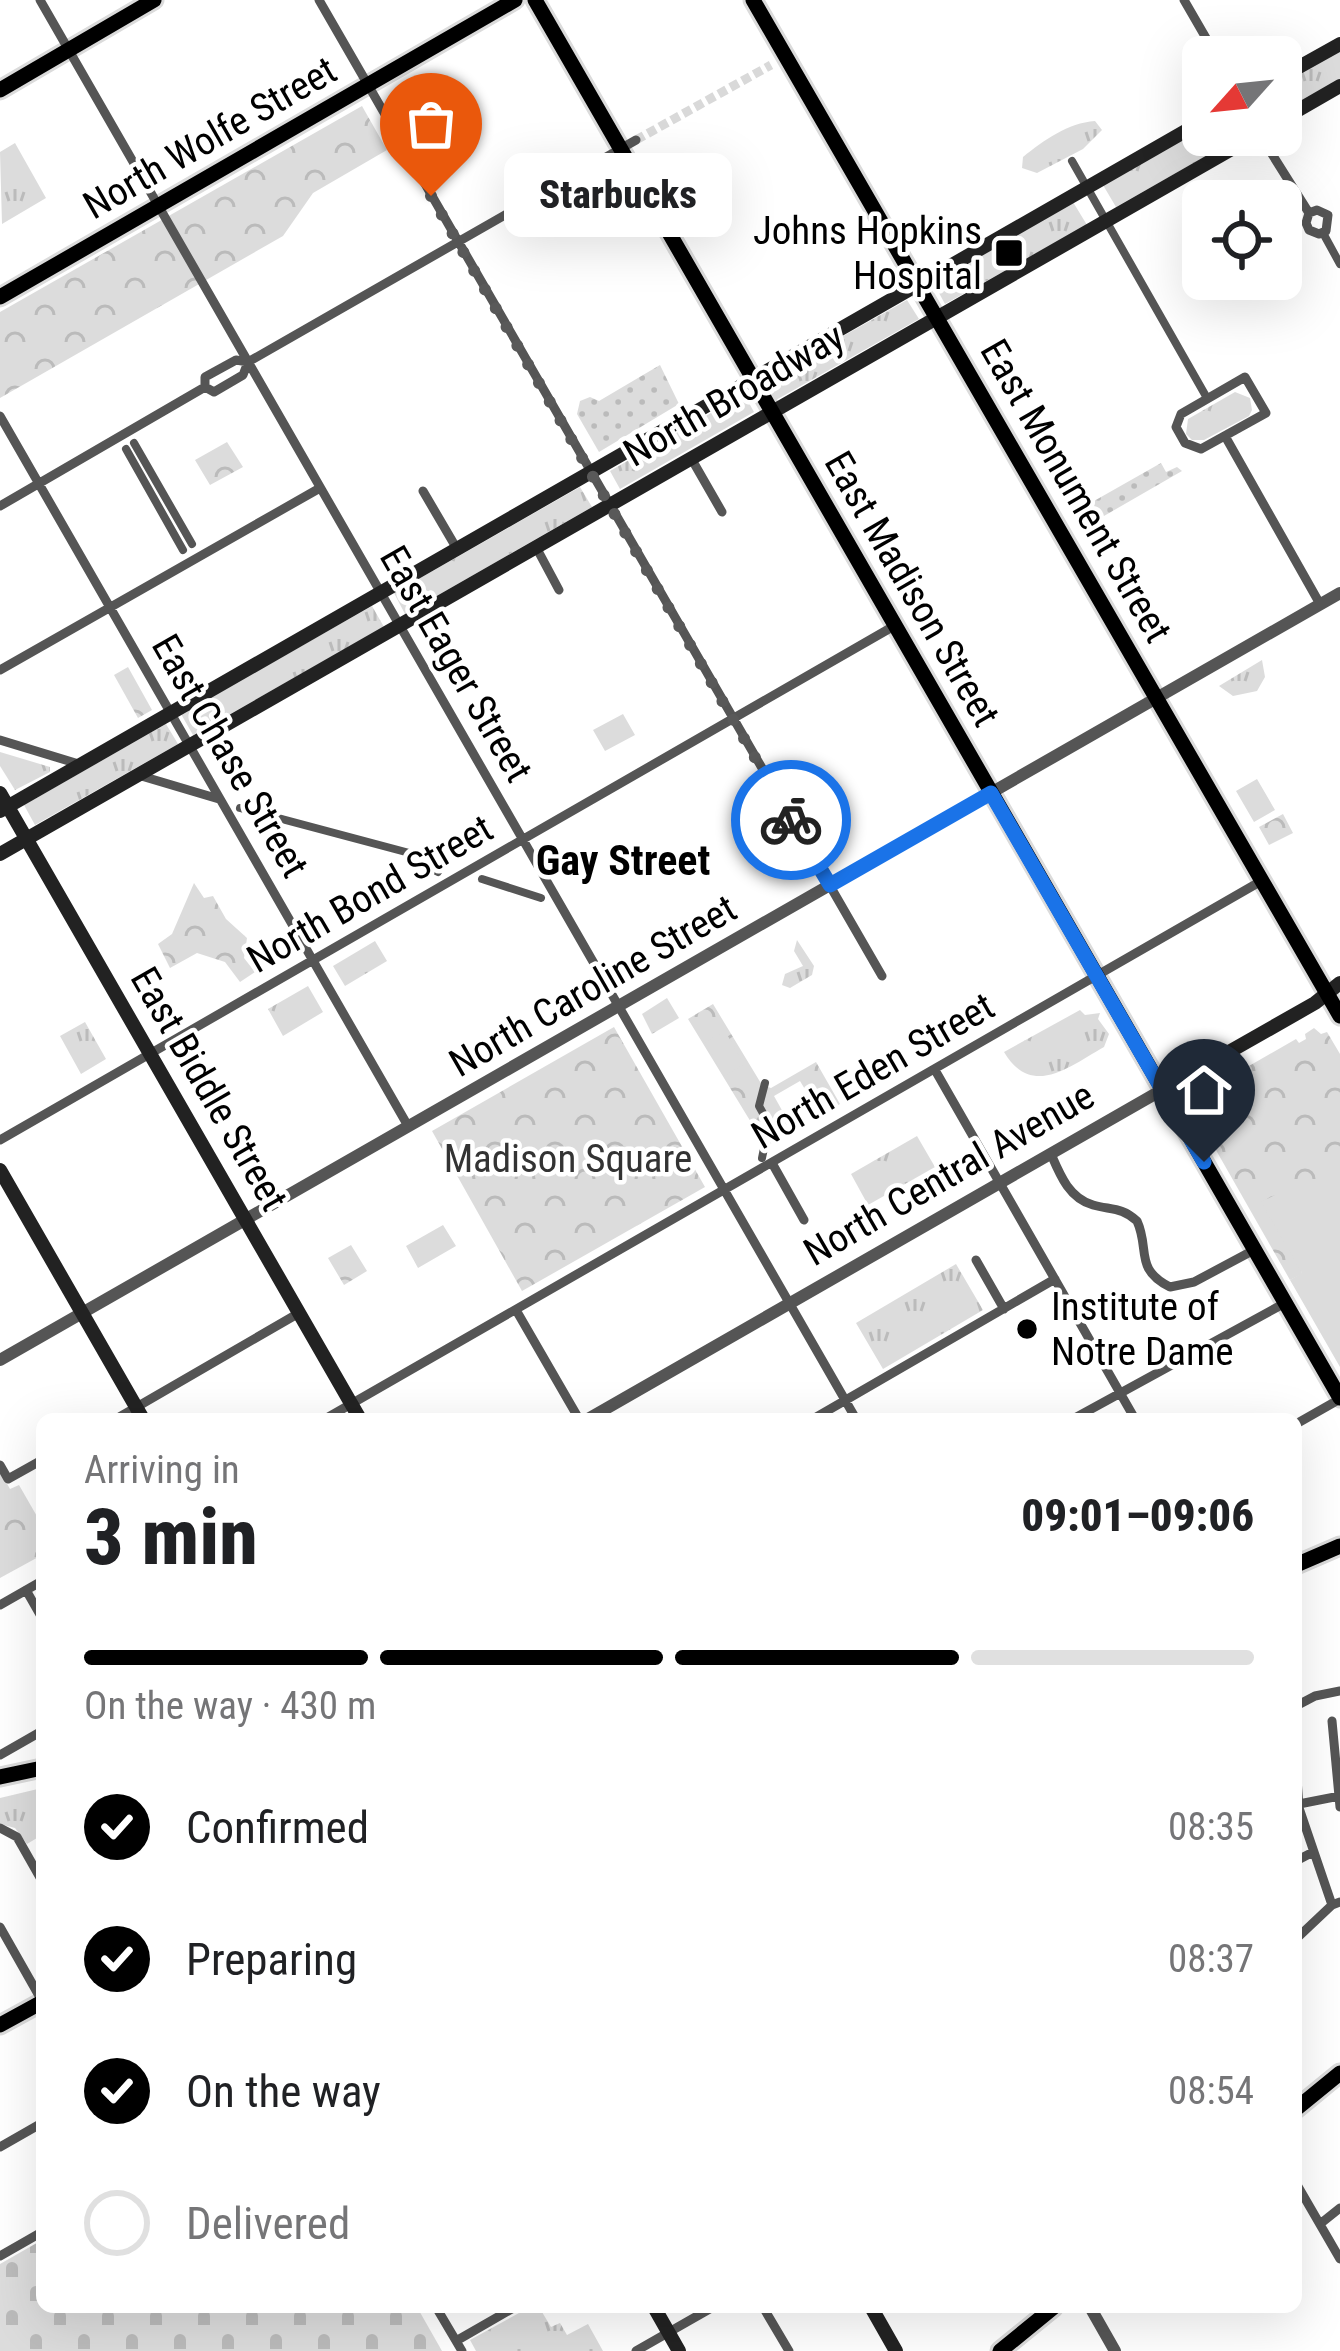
<!DOCTYPE html>
<meta charset="utf-8">
<style>
:root{--surface:#fff;--page:#f6f6f6;--text:#202124;--muted:#757577;--line:#e0e0e0;--accent:#000}
body{margin:0;font-family:"Roboto Condensed",sans-serif;background:var(--page);color:var(--text);height:100vh;display:flex;flex-direction:column;font-size:45px;white-space:nowrap}
*{box-sizing:border-box;margin:0}
p{font-size:39px;color:var(--muted)}
.icon{flex:none;width:66px;height:66px;fill:none;stroke:currentColor;stroke-width:2;stroke-linecap:round;stroke-linejoin:round}
.map{position:relative;flex:1;overflow:hidden}
.side{position:absolute;left:36px;top:1413px;width:1266px;height:900px;display:flex;flex-direction:column;background:var(--surface);border-radius:18px;box-shadow:0 12px 48px #0002}
.side>*{flex:none}
.needle{width:78px;rotate:243deg}
.fabs{position:absolute;left:1182px;top:36px;display:grid;gap:24px}
.fabs a{display:grid;place-items:center;width:120px;height:120px;border-radius:18px;background:var(--surface);box-shadow:0 12px 48px #0002;font-size:60px}
.pin{position:absolute;display:grid;place-items:center;width:102px;height:102px;color:#fff;margin:-123px -51px;border-radius:50% 50% 50% 0;rotate:-45deg;box-shadow:0 0 12px #0007}
.pin .icon{rotate:45deg}
.courier{position:absolute;display:grid;place-items:center;width:120px;height:120px;margin:-60px;border:9px solid #1a73e8;border-radius:50%;background:#fff;color:#222;box-shadow:0 3px 15px #0007}
.bubble{position:absolute;height:84px;border-radius:18px;background:var(--surface);box-shadow:0 12px 48px #0002;font-size:39px;font-weight:800;line-height:84px;text-align:center}
.overview em{font-style:normal;font-weight:800}
.overview div{display:flex;flex-direction:column-reverse}
.overview{display:flex;align-items:center;justify-content:space-between;height:204px;padding:0 48px}
h1{font-size:78px;font-weight:800;line-height:90px}
.bar{display:grid;grid-template-columns:repeat(4,1fr);gap:18px 12px;align-content:center;height:144px;padding:0 48px}
.bar i{height:15px;border-radius:9px;background:var(--line)}
.bar .on{background:var(--accent)}
.bar p{grid-column:span 4}
ol{padding:0 48px;list-style:none}
li{display:flex;align-items:center;gap:36px;height:132px}
li p{margin-inline-start:auto}
li .icon{padding:12px;border-radius:50%;background:var(--accent);color:#fff;stroke-width:4}
li:last-child{color:var(--muted)}
li i{width:66px;height:66px;border:6px solid var(--line);border-radius:50%}
.map>svg:first-child{display:block}
.grass{fill:url(#grass-tufts)}
.cemetery{fill:url(#cemetery-stones)}
.park{fill:url(#park-crowns)}
.garden{fill:url(#garden-dots)}
.pitch{fill:#dcdcdc}
.lines{fill:none;stroke-linecap:round;stroke-linejoin:round}
.minor-tunnel{stroke:#d9d9d9;stroke-width:9;stroke-dasharray:9 4.5;stroke-linecap:butt}
.primary-casing{stroke:#dbdbdb;stroke-width:21}
.pedestrian{stroke:#555;stroke-width:8}
.minor{stroke:#555;stroke-width:9}
.tertiary{stroke:#555;stroke-width:12}
.secondary{stroke:#222;stroke-width:14}
.primary{stroke:#000;stroke-width:15}
.done{stroke:#595959;stroke-width:12;stroke-dasharray:0 21.6}
.route{stroke:#1a73e8;stroke-width:15}
.poi-dot{fill:#000;stroke:#fff;stroke-width:4.5}
.labels{text-anchor:middle;dominant-baseline:central;stroke-width:9;stroke-linejoin:round;paint-order:stroke}
.street-label{font-size:39px;fill:#000;stroke:#fff}
.poi-label{font-size:39px;fill:#000;stroke:#fff;text-anchor:end}
.park-label{font-size:39px;fill:#333;stroke:#fff}
.neighbourhood-label{font-size:42px;font-weight:bold;fill:#000;stroke:#fff}
</style>
<div class="map">
<svg width="1340" height="2351" viewBox="0 0 1340 2351">
<defs>
<pattern id="grass-tufts" width="24" height="20" patternUnits="userSpaceOnUse" patternTransform="scale(3)"><rect width="24" height="20" fill="#dcdcdc"/><path d="M3 7l-1-3M5 7V3M7 7l1-3M15 17l-1-3M17 17v-4M19 17l1-3" fill="none" stroke="#bbb"/></pattern>
<pattern id="cemetery-stones" width="16" height="16" patternUnits="userSpaceOnUse" patternTransform="scale(3)"><rect width="16" height="16" fill="#dcdcdc"/><path d="M2 7V4a2 2 0 0 1 4 0v3zM10 15v-3a2 2 0 0 1 4 0v3z" fill="#bbb"/></pattern>
<pattern id="park-crowns" width="20" height="18" patternUnits="userSpaceOnUse" patternTransform="scale(3)"><rect width="20" height="18" fill="#dcdcdc"/><path d="M2 6a3 3 0 1 1 6 0M12 15a3 3 0 1 1 6 0" fill="none" stroke="#bbb"/></pattern>
<pattern id="garden-dots" width="8" height="8" patternUnits="userSpaceOnUse" patternTransform="scale(3)"><rect width="8" height="8" fill="#dcdcdc"/><path d="M2 2h.1M6 6h.1" fill="none" stroke="#bbb" stroke-width="1.8" stroke-linecap="round"/></pattern>
</defs>
<rect width="100%" height="100%" fill="#fff"/>
<path class="grass" d="M1340,51V81L1285,115L1281,84Z
M1095,121L1102,130L1083,149L1037,173L1022,168L1023,157C1044,140 1068,123 1095,121Z
M1203,128V135H1232L1236,139L1116,207L1103,185Z
M15,143L46,198L2,224L0,152Z
M1073,202L1087,225L945,304L933,282Z
M907,300L919,319L776,400L768,387L815,352Z
M1235,392L1250,398L1252,410L1249,416L1204,440H1192L1186,434L1188,419Z
M744,394L754,412L620,489L610,471Z
M580,487L592,507L405,614L394,593Z
M372,606L384,627L193,735L181,714Z
M1262,660L1265,677L1257,691L1233,696L1219,686Z
M166,724L178,744L35,825L24,805Z
M0,752L50,767V772L15,790L0,766Z
M797,940L814,966L812,975L790,988L782,985L785,974L803,966L794,951Z
M375,941L387,961L345,986L333,966Z
M308,986L323,1012L283,1036L268,1009Z
M667,998L679,1018L652,1034L642,1014Z
M1080,1010L1085,1015L1100,1013L1098,1019L1109,1034L1104,1047C1070,1066 1032,1099 1004,1052Z
M85,1022L106,1059L81,1074L60,1036Z
M917,1136L935,1167L868,1205L851,1174Z
M956,1264L983,1310L883,1369L856,1323Z
M42,1788V1835L27,1844L15,1828L0,1824V1798Z
M530,2307H539L551,2327L560,2323L567,2335L588,2324L603,2351H476L470,2340Z"/>
<path class="cemetery" d="M42,2240V2307H417L442,2351H0V2264Z"/>
<path class="park" d="M362,106L387,150L313,193L283,236L0,398V312Z
M227,442L243,467L210,485L195,460Z
M128,667L152,710L138,718L114,675Z
M1283,814L1293,833L1269,845L1259,827Z
M194,883L204,898L213,896L226,919L247,938L244,958L255,972L240,982L225,962L197,953L170,968L158,944L172,934Z
M713,1004L762,1085L771,1088L816,1062L840,1104L821,1116L800,1081L774,1096L793,1130L760,1150V1137L688,1019Z
M614,1027L705,1187L522,1291L432,1131Z
M1314,1028L1321,1034L1327,1032L1340,1054V1186H1293L1302,1274L1290,1280L1188,1101L1296,1039L1299,1043L1306,1039L1305,1034Z
M351,1245L367,1271L344,1285L328,1258Z
M0,1471L10,1489L19,1485L42,1525V1555L0,1578Z"/>
<path class="garden" d="M660,365L679,404L599,452L577,414L580,401L590,397L599,401Z
M1161,463L1166,472L1177,467L1182,471L1097,520L1092,510L1094,501Z"/>
<path class="pitch" d="M623,714L635,735L605,751L593,730Z
M1257,779L1275,810L1254,822L1236,791Z
M725,1031L744,1064L724,1076L705,1042Z
M1293,1186H1340V1367L1290,1280L1302,1273L1261,1202Z
M443,1225L456,1246L418,1268L406,1246Z"/>
<g class="lines">
<path class="minor-tunnel" d="M636,140L771,65"/>
<defs>
<path id="primary" d="M535,0L1340,1398
M753,0L1340,1016
M0,90L154,0
M0,297L515,0
M1296,1565L1340,1546
M0,1777L42,1768
M0,2025L42,2002
M1296,2109L1340,2073
M1000,2351L1054,2307"/>
</defs>
<use href="#primary" class="primary-casing"/>
<path class="pedestrian" d="M1072,161L1207,398
M1323,233L1340,264
M134,443L192,544
M126,449L183,550
M240,808L417,855L419,862L438,872
M482,879L541,898
M762,1158L769,1124L759,1106L765,1083"/>
<path class="minor" d="M40,0L856,1419
M319,0L882,976
M1184,0L1217,57
M1260,135L1309,213L1306,223L1309,230L1319,234L1326,231L1328,215L1317,210L1309,213
M1245,377L1266,413L1201,449L1185,443L1176,427L1181,414Z
M205,387V377L236,360L248,362L636,140
M0,416L408,1126
M1225,436L1320,604
M691,458L722,512
M423,491L457,549
M0,506L205,387L214,392L243,375L248,362
M536,547L559,590
M0,670L320,488
M0,740L82,765
M138,775L219,799
M935,1070L1135,1419
M0,1140L894,626
M1051,1154C1060,1175 1069,1198 1093,1205C1111,1210 1122,1207 1137,1221C1150,1249 1134,1269 1170,1287L1194,1282L1254,1250
M772,1163L804,1220
M976,1260L1004,1309
M516,1310L579,1419
M116,1419L299,1313
M325,1419L1263,880
M813,1419L1055,1279
M1073,1419L1285,1303
M1296,1424L1340,1399
M0,1465L8,1479L42,1460
M26,1590L42,1618
M0,1605L42,1581
M1296,1706L1315,1696L1340,1691
M1332,1721L1340,1807
M0,1755L42,1731
M1296,1763L1299,1808L1332,1905
M1299,1804L1340,1796
M0,1828L17,1837L42,1881
M1296,1861L1313,1852
M0,1927L42,2001
M1296,1939L1332,1905L1340,1902
M0,2147L42,2123
M1296,2183L1340,2259
M1320,2224L1340,2208
M0,2256L42,2232
M436,2307L462,2351
M763,2307L789,2351
M456,2341L515,2307
M636,2351L713,2307"/>
<path class="tertiary" d="M0,1360L1340,593
M588,1419L1162,1090
M1090,2307L1115,2351"/>
<path class="secondary" d="M1281,77L1340,44
M1281,120L1340,86
M0,793L360,1419
M0,811L1203,121
M0,854L1251,138
M1162,1090L1315,1003L1340,983
M0,1170L143,1419
M654,2307L679,2351
M871,2307L896,2351"/>
<use href="#primary" class="primary"/>
</g>
<g class="lines">
<path class="done" d="M431,196L791,820"/>
<path class="route" d="M791,820L830,885L991,793L1204,1162"/>
</g>
<g class="poi-dot">
<rect x="994" y="238" width="30" height="30" rx="6"/>
<circle cx="1027" cy="1329" r="12"/>
</g>
<g class="labels">
<g class="street-label">
<text transform="translate(210 138) rotate(-30)">North Wolfe Street</text>
<text transform="translate(734 395) rotate(-30)">North Broadway</text>
<text transform="translate(1076 491) rotate(60)">East Monument Street</text>
<text transform="translate(912 589) rotate(60)">East Madison Street</text>
<text transform="translate(456 664) rotate(60)">East Eager Street</text>
<text transform="translate(230 756) rotate(60)">East Chase Street</text>
<text transform="translate(370 894) rotate(-30)">North Bond Street</text>
<text transform="translate(593 986) rotate(-30)">North Caroline Street</text>
<text transform="translate(873 1071) rotate(-30)">North Eden Street</text>
<text transform="translate(209 1089) rotate(60)">East Biddle Street</text>
<text transform="translate(949 1174) rotate(-30)">North Central Avenue</text>
</g>
<g class="poi-label">
<text x="982" y="231">Johns Hopkins<tspan x="982" dy="45">Hospital</tspan></text>
<text x="1051" y="1307" text-anchor="start">Institute of<tspan x="1051" dy="45">Notre Dame</tspan></text>
</g>
<g class="park-label">
<text x="568" y="1159">Madison Square</text>
</g>
<g class="neighbourhood-label">
<text x="623" y="860">Gay Street</text>
</g>
</g>
</svg>
<div class="fabs">
<a><svg class="needle" viewBox="-14 -14 28 28"><path d="M0-13l5 13h-10z" fill="#e53935"/><path d="M0 13l5-13h-10z" fill="#757577"/></svg></a>
<a><svg class="icon" aria-label="locate" viewBox="0 0 24 24"><circle cx="12" cy="12" r="6"/><path d="M12 2v4M12 18v4M2 12h4M18 12h4"/></svg></a>
</div>
<div class="pin" style="left:431px;top:196px;background:#ea580c"><svg class="icon" aria-label="bag" viewBox="0 0 24 24"><path d="M5 8h14l-1 12H6zM9 8a3 3 0 0 1 6 0"/></svg></div>
<div class="pin" style="left:1204px;top:1162px;background:#1f2937"><svg class="icon" aria-label="home" viewBox="0 0 24 24"><path d="M3 11l9-7 9 7M6 9v11h12V9"/></svg></div>
<div class="courier" style="left:791px;top:820px"><svg class="icon" aria-label="bike" viewBox="0 0 24 24"><circle cx="6" cy="16" r="4"/><circle cx="18" cy="16" r="4"/><path d="M6 16l4-8h5l3 8M10 8l3 8H6M13 5h3"/></svg></div>
<div class="bubble" style="left:504px;top:153px;width:228px">Starbucks</div>
<section class="side">
<div class="overview"><div><h1>3 min</h1><p>Arriving in</p></div><em>09:01–09:06</em></div>
<div class="bar"><i class="on"></i><i class="on"></i><i class="on"></i><i></i><p>On the way · 430 m</p></div>
<ol>
<li><svg class="icon" aria-label="check" viewBox="0 0 24 24"><path d="M5 12l5 5 9-10"/></svg>Confirmed<p>08:35</p></li>
<li><svg class="icon" aria-label="check" viewBox="0 0 24 24"><path d="M5 12l5 5 9-10"/></svg>Preparing<p>08:37</p></li>
<li><svg class="icon" aria-label="check" viewBox="0 0 24 24"><path d="M5 12l5 5 9-10"/></svg>On the way<p>08:54</p></li>
<li><i></i>Delivered</li>
</ol>
</section>
</div>
